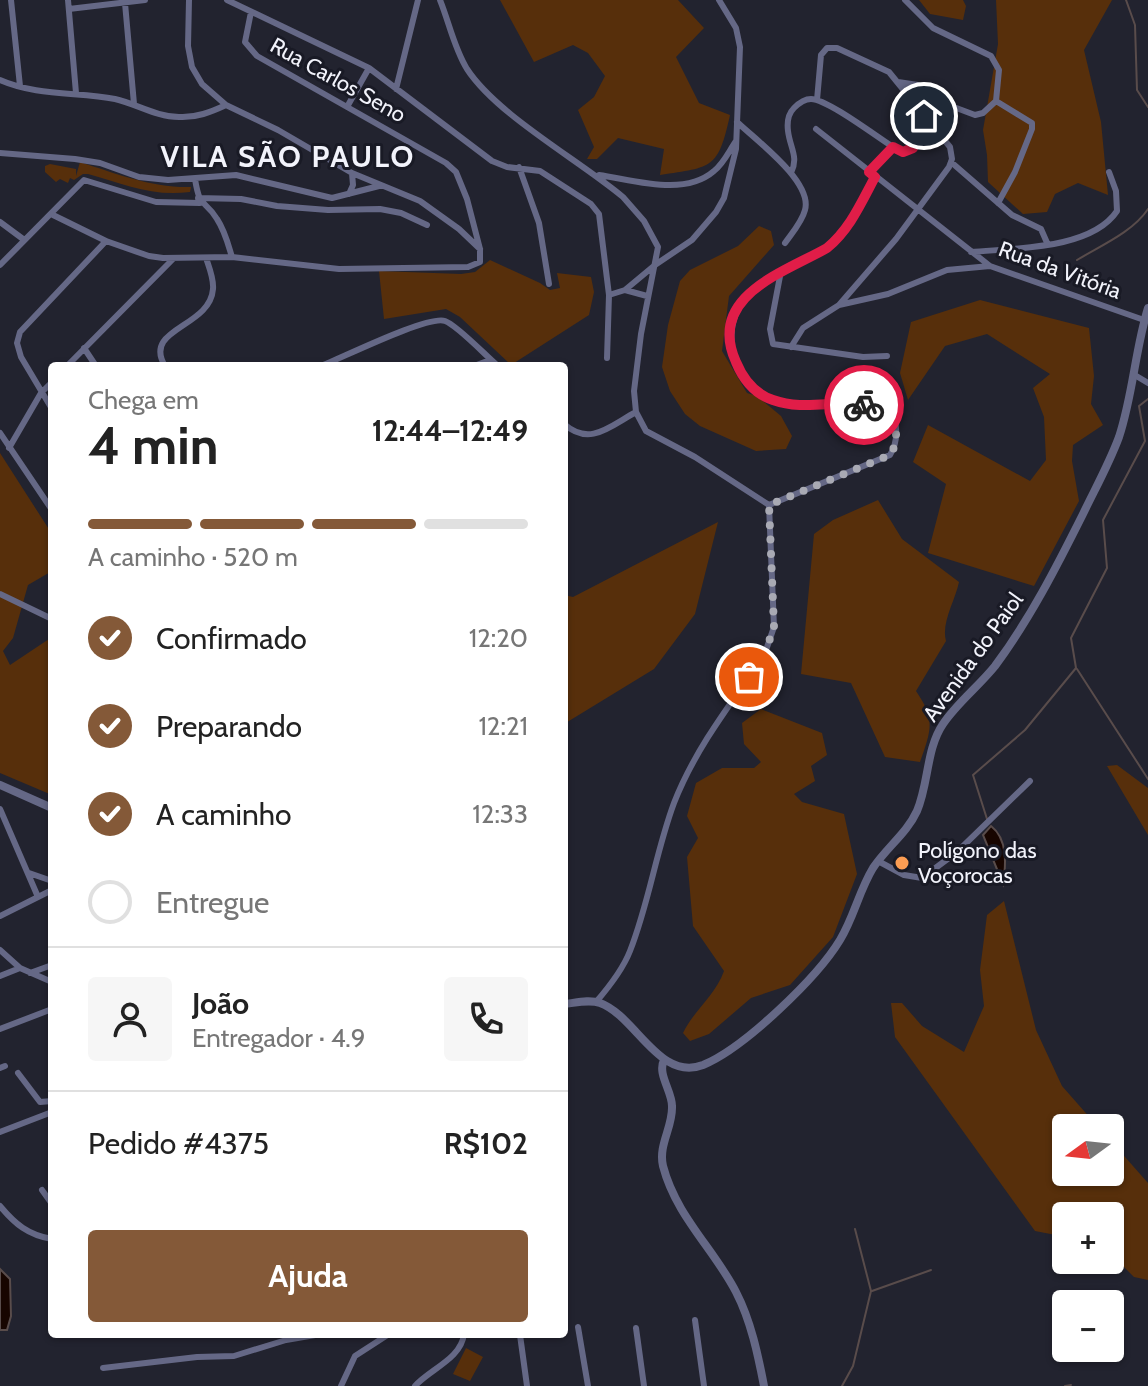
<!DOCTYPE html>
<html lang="pt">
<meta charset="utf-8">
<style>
:root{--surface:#fff;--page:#f6f6f6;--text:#222;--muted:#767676;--line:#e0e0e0;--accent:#845938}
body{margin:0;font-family:Cabin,sans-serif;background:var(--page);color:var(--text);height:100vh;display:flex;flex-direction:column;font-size:30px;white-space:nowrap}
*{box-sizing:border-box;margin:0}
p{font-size:26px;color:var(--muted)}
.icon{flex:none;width:44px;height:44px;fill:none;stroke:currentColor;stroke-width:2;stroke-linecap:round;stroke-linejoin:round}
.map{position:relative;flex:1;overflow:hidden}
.side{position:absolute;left:48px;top:362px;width:520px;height:976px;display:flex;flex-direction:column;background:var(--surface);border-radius:8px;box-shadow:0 2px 6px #0004}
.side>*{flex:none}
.needle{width:52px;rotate:255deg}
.fabs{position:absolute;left:1052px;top:1114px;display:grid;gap:16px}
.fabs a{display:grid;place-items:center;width:72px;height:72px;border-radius:8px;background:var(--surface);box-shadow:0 2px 6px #0004;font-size:40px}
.pin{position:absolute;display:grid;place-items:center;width:68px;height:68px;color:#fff;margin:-34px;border:4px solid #fff;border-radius:50%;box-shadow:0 2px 8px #0007}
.courier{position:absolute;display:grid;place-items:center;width:80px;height:80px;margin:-40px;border:6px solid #e11d48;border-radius:50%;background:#fff;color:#222;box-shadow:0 2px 10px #0007}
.overview em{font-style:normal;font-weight:700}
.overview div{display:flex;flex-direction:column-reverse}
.overview{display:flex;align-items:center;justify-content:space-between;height:136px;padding:0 40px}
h1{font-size:52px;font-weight:700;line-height:60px}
.bar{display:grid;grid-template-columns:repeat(4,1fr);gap:12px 8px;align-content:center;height:96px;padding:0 40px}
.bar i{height:10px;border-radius:6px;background:var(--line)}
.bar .selected{background:var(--accent)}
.bar p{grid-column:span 4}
.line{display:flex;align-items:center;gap:20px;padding:0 40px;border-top:2px solid var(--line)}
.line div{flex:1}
.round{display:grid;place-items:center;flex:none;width:84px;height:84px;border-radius:8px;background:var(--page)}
ol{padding:0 40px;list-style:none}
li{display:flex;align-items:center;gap:24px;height:88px}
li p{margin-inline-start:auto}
li .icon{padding:8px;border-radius:50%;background:var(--accent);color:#fff;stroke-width:4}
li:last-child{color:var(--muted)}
li i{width:44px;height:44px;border:4px solid var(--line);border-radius:50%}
.action{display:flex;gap:16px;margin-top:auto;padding:16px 40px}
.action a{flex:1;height:92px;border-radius:8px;background:var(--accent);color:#fff;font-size:32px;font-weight:700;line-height:92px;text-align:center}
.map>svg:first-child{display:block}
.green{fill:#572f0b}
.water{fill:#170500;stroke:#594c4b;stroke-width:2}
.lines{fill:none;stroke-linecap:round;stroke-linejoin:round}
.stream{stroke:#594c4b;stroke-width:2}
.minor{stroke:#656886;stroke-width:6}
.tertiary{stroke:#656886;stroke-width:8}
.done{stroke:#a9aab4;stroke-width:8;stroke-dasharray:0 14.4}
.route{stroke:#e11d48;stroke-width:10}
.poi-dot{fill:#fc9d53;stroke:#191a25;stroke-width:3}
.labels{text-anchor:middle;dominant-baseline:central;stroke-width:6;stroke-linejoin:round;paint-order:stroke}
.street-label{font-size:22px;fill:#f2f3fb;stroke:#191a25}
.poi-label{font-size:22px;fill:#f2f3fb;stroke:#191a25;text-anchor:start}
.district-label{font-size:30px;font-weight:bold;letter-spacing:2px;fill:#f2f3fb;stroke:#191a25}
</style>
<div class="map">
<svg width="1148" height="1386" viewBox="0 0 1148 1386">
<rect width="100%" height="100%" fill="#22232f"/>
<path class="green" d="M500,0H678L704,28L676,57L699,103L730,115C718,169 713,167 660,175L664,149L618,138L597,159H587L594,147L578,110L594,97L605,76L588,53L573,45L534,62Z
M919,0H963L966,6L963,20L930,14Z
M996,0H1112L1084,50L1101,122L1108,195L1078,183L1055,194L1047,212L1023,214L988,182L987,155L983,130L998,44Z
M80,162C117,174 152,188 191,187L190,192C152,197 124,184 88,174H83L74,180L70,178L68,183L60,179L56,182L45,172V166L50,164L76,169V176Z
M759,226L771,231L774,245L729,296L722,351L747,393L757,396L781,416L792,436L786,449L756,451L700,426L685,414L670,391L662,367L668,325L680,281L690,270L738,246Z
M490,260L540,283L550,290L560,288L557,273L591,277L594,292L589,315L511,365L460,317L446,309L384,319L379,271L461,274L475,272Z
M980,300L1089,328L1094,376L1091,404L1103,425L1073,445L1072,461L1079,501L1034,586L928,553L946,484L913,462L928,425L1030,481L1046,460L1044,417L1033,388L1050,374L987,334L945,346L908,400L900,373L911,322Z
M0,453L52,534V571L28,585L13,638L3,651L10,665L52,637V795L0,773Z
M878,500L902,539L959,582C955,601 941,623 946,641L916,691C936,720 931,730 920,762L885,757L851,683L801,674L814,534L833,520Z
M718,522L695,614L654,669L564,724V595L573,597Z
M761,709L822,733L827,755L811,766L815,781L794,794L802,802L844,814L857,874L833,937L790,985L751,998L709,1034L690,1041L683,1033C694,1010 715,996 724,971L693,926L687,857L698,838L687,816L696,783L722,768H754L761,762L744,744L742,723Z
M1117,765L1148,788V835L1107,766Z
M1004,901L1036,1030L1062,1086L1099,1128H1066V1172H1110V1140L1148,1183V1280L1134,1277L1110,1253V1216H1066V1237L1035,1231L895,1037L891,1003H902L922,1026L964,1052L984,1006L980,970L987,915Z
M466,1348L483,1357L470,1381L453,1374Z"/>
<path class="water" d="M991,826C1008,839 1006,865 1003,884L983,835Z
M0,1269L10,1279L11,1316L7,1330H0Z"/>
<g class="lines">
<path class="stream" d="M1126,0L1135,25L1137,90L1148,107
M1077,260C1100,246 1133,232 1148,209
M1077,669L1148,779
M987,819L973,775L1025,730L1076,668L1071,638L1107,568L1103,520L1145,441L1139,406L1148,399
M1005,875L1008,885
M872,1291L931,1270
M842,1386L853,1366L871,1291L855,1229
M1065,1386L1071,1385"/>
<path class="minor" d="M11,0L20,86
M68,0L76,93
M189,0L188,46L192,67L202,84L226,105L278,130L352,173L420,201L459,229L480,249
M227,0L369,68L492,161L507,167L540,171L591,204L599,214L609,295L607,358
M440,0C449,22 454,48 467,69C497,115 579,160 623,197L644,221L658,247L641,334L634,391L636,412L646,431L695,457L769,505
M905,0L933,28L991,56L999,70L996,101L1032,123V129L1015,172L998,203
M125,3L134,104
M69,9L145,0
M0,80C36,96 77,92 115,99C137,104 156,117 179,117C196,118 211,112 226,105
M898,82L918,85L951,106L975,115L983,113L996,101
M396,89L418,0
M817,100L821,55L827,48H837L889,72L950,147L952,159L949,167L896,239L839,305
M347,107L369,68
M737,122C756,140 813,182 805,210C802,222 792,233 785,243
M816,129L990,266L1144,320
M0,153L75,159L100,163L139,177L168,180L236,175L332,198L379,186
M951,162L1012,215L1041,229L1048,245
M519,167L539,223L549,284
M869,172L893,147L903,152L913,148L924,116
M791,173C799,157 790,148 788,131C787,123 788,114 794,108C799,103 804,99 811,99C827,99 877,137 893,147
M599,175C634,180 684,197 714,171C724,163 729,151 736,141
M195,179C200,210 204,198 217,219C225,231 228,244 232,257
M349,194L353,185L352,173
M198,198L241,199L277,206L328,210L380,209L401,213L427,225
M51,214L106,241L149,256L163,258L232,257L339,269L468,267L480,262V249L467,199L456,172L446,163L257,56L245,42L251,12
M0,222L23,239
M971,252C1013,248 1091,250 1117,211L1116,191L1109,172
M0,265L84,180L156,202L200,203
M781,271L770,329L773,344L863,357L887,356
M625,290L647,296
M609,295L625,290L655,265L692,240L716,212L724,198L736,149L740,47L736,28L719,0
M791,347L803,328L839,305L888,294L947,270L990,266
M84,348L96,366
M67,366L173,259
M165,366C142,328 210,328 213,289C214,279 209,267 206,258
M321,366C342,358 428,315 445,321C457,325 486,356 498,366
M474,366L490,360
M1133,374L1148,383
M52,409L21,357L17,343L20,332L106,241
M564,424C590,447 610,426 636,412
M0,433L52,510
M9,448L41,393L52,382
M769,505L890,455C898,442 899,422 889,410C852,396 811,413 774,401C755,394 739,376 734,357C729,338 731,320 741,304C764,268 808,268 837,240C854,223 864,199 875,177
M0,594L52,619
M0,809L38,897
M878,861L904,875L922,878L957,852L1030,781
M29,873L52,881
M0,916L52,890
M0,950L20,968L52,982
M30,973L52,965
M0,976L20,968
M596,1002C609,987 623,969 630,951C649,903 656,851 674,803C695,749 731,703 764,656L774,627L769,505
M0,1029L52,1009
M0,1068L5,1066
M18,1073L40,1102L52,1101
M0,1132L52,1112
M42,1190L52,1204
M0,1206C15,1224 28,1235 52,1239
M695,1320L704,1386
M578,1327L588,1386
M636,1328L644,1386
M520,1335L527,1386
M103,1368L197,1357L234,1356L286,1340L321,1334
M341,1386L355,1356L389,1334
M415,1386C430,1369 461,1359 464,1334"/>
<path class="tertiary" d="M0,785L52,808
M564,1004C575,1003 589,999 600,1003C636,1016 659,1082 703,1065C744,1048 817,978 840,940C854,917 859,891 873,868C886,848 907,833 917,811C929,783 926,749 943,724C957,703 979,686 995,666C1030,619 1057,566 1083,514C1095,489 1109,464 1119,437C1133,395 1135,350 1148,308
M664,1060C657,1074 672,1091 672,1106C673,1127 658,1145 663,1166C676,1216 714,1249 736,1292C751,1321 758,1355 764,1386"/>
</g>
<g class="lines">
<path class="done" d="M749,677L764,656L774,627L769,505L890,455C898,444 897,427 893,414L884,408L864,405"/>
<path class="route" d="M864,405C834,400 804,411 773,400C755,394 743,379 736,362C706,296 785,272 827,248C850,229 861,203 875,177L869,172L893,147L903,152L913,148L924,116"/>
</g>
<circle class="poi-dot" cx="902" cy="863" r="8"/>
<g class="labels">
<g class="street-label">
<text transform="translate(338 80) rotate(29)">Rua Carlos Seno</text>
<text transform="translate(1060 270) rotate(20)">Rua da Vitória</text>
<text transform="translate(973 657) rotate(-54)">Avenida do Paiol</text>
</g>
<g class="poi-label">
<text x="918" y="850">Polígono das<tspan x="918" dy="25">Voçorocas</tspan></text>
</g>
<g class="district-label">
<text x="288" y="156">VILA SÃO PAULO</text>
</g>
</g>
</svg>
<div class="fabs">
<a><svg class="needle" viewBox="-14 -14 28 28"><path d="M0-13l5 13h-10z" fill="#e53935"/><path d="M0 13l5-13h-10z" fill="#767676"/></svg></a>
<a>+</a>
<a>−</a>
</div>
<div class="pin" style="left:749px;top:677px;background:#ea580c"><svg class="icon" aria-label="bag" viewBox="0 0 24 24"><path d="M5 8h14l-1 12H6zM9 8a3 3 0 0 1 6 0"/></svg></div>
<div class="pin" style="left:924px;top:116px;background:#1f2937"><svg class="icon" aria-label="home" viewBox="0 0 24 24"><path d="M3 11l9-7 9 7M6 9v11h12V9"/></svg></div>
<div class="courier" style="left:864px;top:405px"><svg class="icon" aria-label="bike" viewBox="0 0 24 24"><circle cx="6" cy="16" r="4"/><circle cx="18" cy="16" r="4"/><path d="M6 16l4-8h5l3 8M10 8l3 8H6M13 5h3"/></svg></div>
<section class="side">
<div class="overview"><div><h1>4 min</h1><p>Chega em</p></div><em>12:44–12:49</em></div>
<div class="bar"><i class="selected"></i><i class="selected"></i><i class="selected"></i><i></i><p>A caminho · 520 m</p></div>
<ol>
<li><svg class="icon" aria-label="check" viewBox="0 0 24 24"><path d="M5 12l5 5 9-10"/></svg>Confirmado<p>12:20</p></li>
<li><svg class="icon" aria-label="check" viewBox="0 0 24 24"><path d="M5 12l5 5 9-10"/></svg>Preparando<p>12:21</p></li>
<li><svg class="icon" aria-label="check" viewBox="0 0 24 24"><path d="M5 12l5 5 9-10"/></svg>A caminho<p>12:33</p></li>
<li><i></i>Entregue</li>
</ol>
<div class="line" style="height:144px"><a class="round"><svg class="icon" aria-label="person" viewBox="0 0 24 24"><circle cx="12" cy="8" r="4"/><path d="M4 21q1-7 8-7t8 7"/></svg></a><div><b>João</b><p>Entregador · 4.9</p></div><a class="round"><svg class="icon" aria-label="phone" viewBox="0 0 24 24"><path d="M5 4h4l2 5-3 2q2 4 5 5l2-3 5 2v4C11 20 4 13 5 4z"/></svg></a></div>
<div class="line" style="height:104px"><div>Pedido #4375</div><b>R$102</b></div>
<div class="action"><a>Ajuda</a></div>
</section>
</div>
